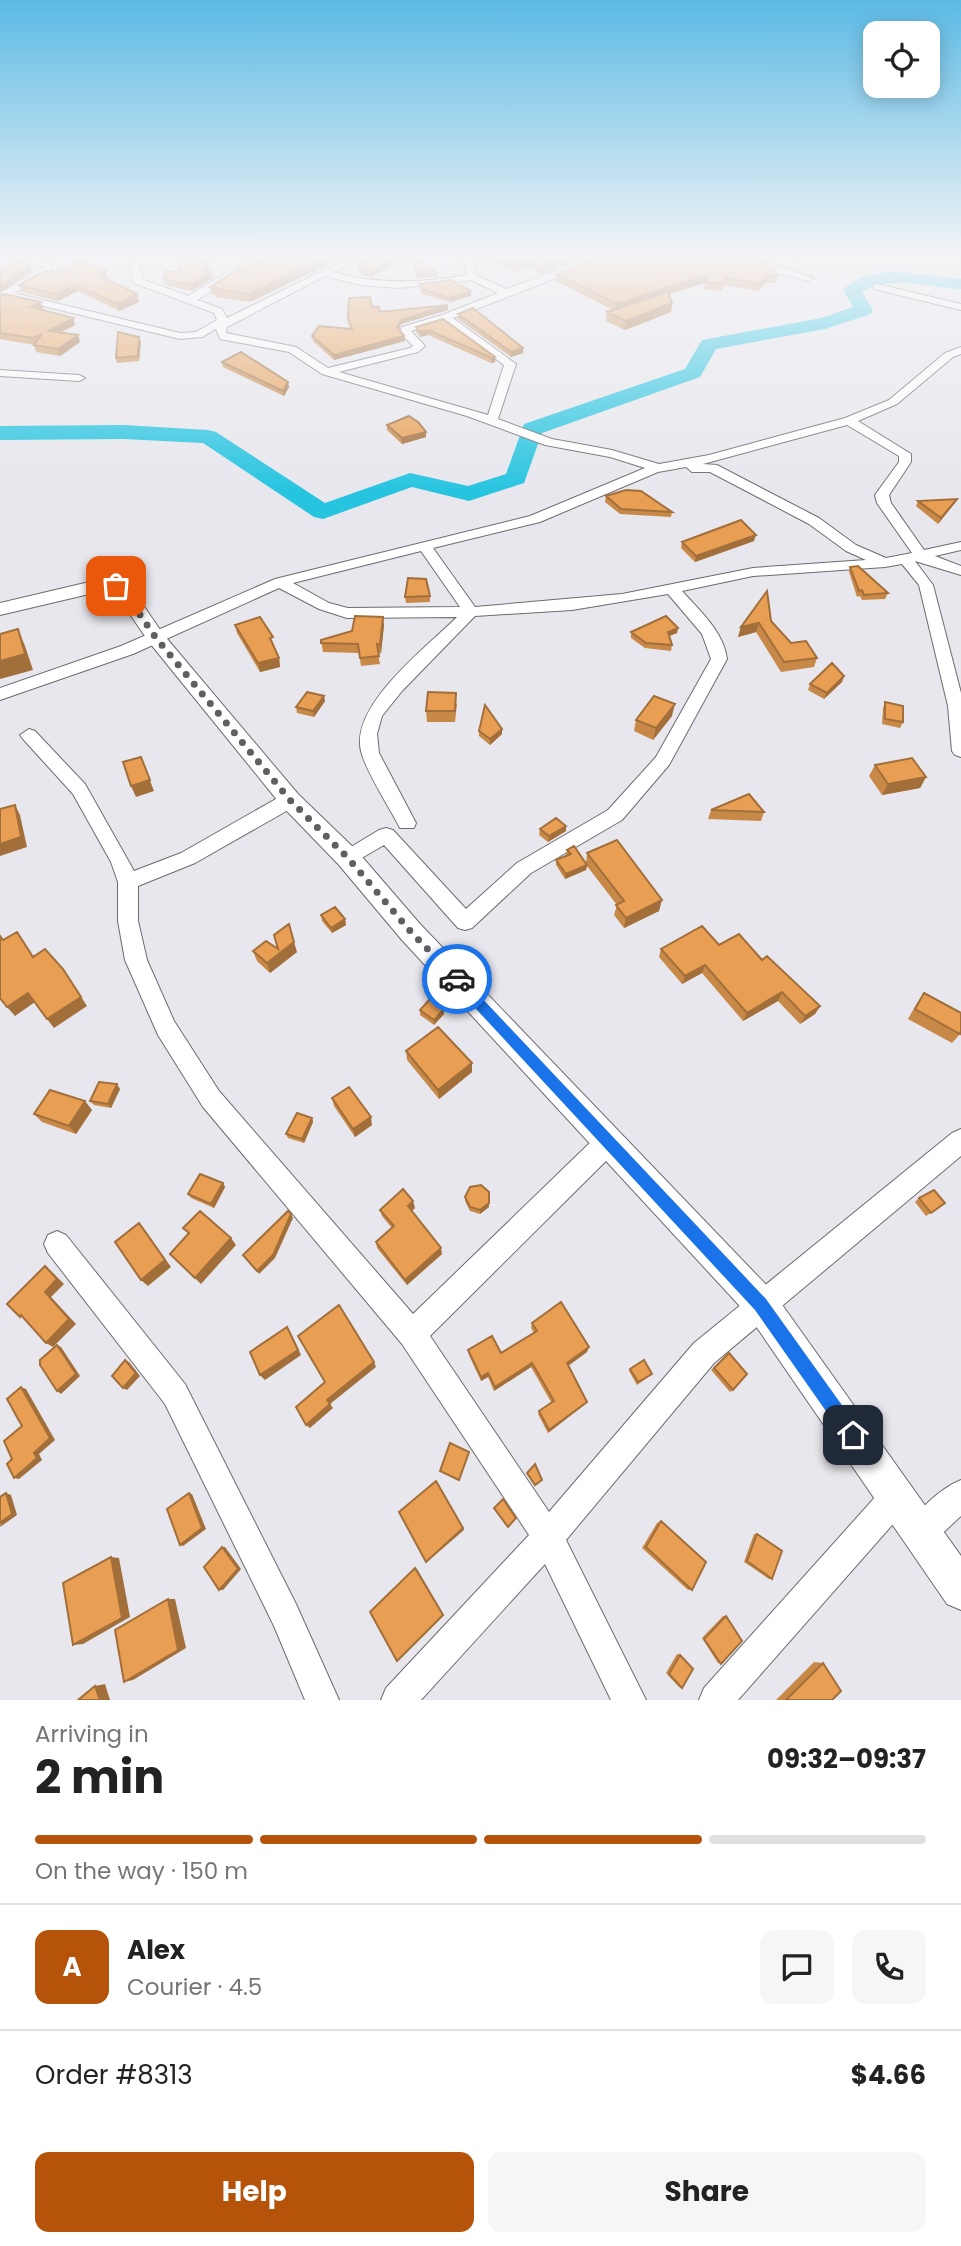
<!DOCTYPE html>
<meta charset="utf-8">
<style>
:root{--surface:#fff;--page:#f6f6f6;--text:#222;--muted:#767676;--line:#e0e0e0;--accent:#b45309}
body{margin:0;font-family:Poppins,sans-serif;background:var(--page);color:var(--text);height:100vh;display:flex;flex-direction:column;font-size:26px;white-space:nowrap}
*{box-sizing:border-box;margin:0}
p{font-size:23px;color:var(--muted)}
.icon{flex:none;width:38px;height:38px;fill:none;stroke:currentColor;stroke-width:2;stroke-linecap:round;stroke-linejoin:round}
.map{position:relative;height:1700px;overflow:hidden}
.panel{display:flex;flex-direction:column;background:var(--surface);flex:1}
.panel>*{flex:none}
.tools{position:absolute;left:863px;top:21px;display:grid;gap:14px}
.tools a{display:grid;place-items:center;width:77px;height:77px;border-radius:14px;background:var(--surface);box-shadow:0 4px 18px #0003;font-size:35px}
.pin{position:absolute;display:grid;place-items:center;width:60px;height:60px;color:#fff;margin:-30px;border-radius:14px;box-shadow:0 4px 10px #0006}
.courier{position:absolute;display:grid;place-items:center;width:70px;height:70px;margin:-35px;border:5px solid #1a73e8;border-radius:50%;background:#fff;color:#222;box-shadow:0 2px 9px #0007}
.head em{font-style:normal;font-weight:700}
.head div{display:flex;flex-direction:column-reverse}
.head{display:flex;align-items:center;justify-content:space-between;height:119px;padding:0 35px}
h1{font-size:46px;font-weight:700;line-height:52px}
.bar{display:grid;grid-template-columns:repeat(4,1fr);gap:10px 7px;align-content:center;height:84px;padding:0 35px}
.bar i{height:9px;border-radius:5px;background:var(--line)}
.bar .selected{background:var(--accent)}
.bar p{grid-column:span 4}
.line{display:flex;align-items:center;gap:18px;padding:0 35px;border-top:2px solid var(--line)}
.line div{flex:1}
.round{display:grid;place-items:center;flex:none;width:74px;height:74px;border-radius:14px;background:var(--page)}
.button{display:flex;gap:14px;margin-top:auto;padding:14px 35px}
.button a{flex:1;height:80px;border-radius:14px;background:var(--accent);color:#fff;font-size:28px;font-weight:700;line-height:80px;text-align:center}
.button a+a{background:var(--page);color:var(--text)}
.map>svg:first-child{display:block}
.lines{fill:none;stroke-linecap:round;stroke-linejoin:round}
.river{fill:#27c4e0;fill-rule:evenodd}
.minor-casing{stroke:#6b6c70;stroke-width:2}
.tertiary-casing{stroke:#6b6c70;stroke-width:2}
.minor{fill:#fff;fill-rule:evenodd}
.tertiary{fill:#fff;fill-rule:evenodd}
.wall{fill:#c88948}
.shaded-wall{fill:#a26f3b}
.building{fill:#e89f54;stroke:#a26f3b;stroke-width:2}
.route{fill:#1a73e8}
.done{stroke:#5f5f63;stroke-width:7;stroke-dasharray:0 12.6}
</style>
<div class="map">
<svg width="961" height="1700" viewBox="0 0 961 1700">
<rect width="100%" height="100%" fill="#e7e7ed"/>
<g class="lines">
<path class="river" d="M893,271L961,279V289C926,288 894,274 862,292L873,310L871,314L825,329L716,349L700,377L542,433L524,483L469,501L412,487L323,519L314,517L203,443L123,439L0,440V426L123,425L208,430L216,432L325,503L410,473L468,486L506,474L524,424L685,369L702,340L821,318L853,307L843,290C855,277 876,273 893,271Z"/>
<defs>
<path id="minor" d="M11,253C26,253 43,254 53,267L49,274L14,293L180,333L196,332L217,320L214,313L134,283L130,266L135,253H144L140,266L142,279L188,296L243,263L242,253H252L251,266L197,300L222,309L227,318L359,253H371L333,272C377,285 422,283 467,275L462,253H472L476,275L506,289L607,253H621L453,318L516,364L498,419L552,439L612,450L659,464L709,455L845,418L889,400L945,353L961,347V354L953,357L897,404L858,421L911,454V462L889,495L891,503L924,550L961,542V550L935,556L961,566V575L915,561L933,585L961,693V757L955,755L952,751L948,706L919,585L902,564L885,567L753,576L682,591C699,610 724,632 727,659L669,765L622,820L531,873L472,928L465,930L458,928L384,845L348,866L341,863L338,858L341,853L379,830L386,828L393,830L466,909L517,863L608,810L656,757L711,659L702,634L668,594L572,610L475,616L402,691L382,716L377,734L379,753L416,823L414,828H400C390,808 366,772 361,751C350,705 427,647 457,617L347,618L319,609L279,588L133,654L0,700V688L121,646L275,579L530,516L645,468L610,457L545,445L467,416L322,374L289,352L220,339L216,329L202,337L180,339L2,296V292L43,267ZM325,276L361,285L398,288L471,280L498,293L442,315L402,327L400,333L413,346L410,348L328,368L296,347L226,333L227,327ZM444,321L504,365L488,415L339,372L418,352L425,346L411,331ZM847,425L899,456V462L875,495L877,503L912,553L886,558L856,545L819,518L717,465L703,464ZM686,467L692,472H710L809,524L846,551L866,560L753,568L622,594L475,607L433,548L540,522L658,472ZM421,551L460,607L348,608L329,603L293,583Z
M724,253H737L814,278L809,281L765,270Z
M877,284L961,304V310L874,289V285Z
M0,370L79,375L85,378L79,381L0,376Z
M29,729L35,731L85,784L134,871L181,853L283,795H297L299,800L297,805L195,863L138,886V921L147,960L174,1021L219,1091L413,1314L598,1135L607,1131L616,1135L619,1143L616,1151L430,1336L549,1512L694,1343L952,1133L961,1129V1156L714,1363L566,1540L646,1700H611L545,1564L421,1700H381L386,1688L529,1535L402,1344L203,1107L158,1035L125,960L118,921V882L111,862L73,794L23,739L20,735Z
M57,1231L66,1235L185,1384L296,1604L339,1700H305L274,1626L165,1404L48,1253L44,1244L48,1235Z
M961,1480V1516L933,1542L922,1546L911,1542L907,1531C915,1511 941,1488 961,1480Z
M897,1481L908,1485L912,1496L908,1507L738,1700H699L704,1688L886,1485Z"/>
<path id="tertiary" d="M102,579L123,582L132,589L163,634L298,794L357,851L420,924L773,1292L961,1556V1610L947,1604L749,1316L402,940L339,865L282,806L149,642L118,597L111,591H102L0,615V603Z"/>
</defs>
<use href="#minor" class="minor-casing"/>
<use href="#tertiary" class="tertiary-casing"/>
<use href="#minor" class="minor"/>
<use href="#tertiary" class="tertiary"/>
</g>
<path class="wall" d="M165,253H212L207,272L213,278L192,291L165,285L164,279L178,272L182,255L165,256Z
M412,253L371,277L361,275L360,271L365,265L359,269L356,263V259Z
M475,253H598L541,274L529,267L514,272L475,255Z
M746,253H767L766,260Z
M782,253H820L791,259Z
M331,263L250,302L216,297V295L212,294L210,287Z
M556,274L777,276L776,283H765L759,291L725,285L722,291L704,289L705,283L669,294L672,303L671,312L625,330L606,321L607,312L613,310L556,281Z
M107,277L105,278L137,294L139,302L119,311L78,291L58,301L21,292L19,285Z
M420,284L471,296L450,302L421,294Z
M0,296L43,309L41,310L73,318L75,325L60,333L78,335L80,342L60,356L36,352L34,345L0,339Z
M372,307L380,312L448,310L401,324L399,329L405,341L334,360L313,341L312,336L351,328L348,319Z
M458,314L523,353L511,357L458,319Z
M443,319L495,357V362L491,363L428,335L420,337L416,332V327Z
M139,337L141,342L139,361L117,363L116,358Z
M222,362L289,387L284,396L223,367Z
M387,425L426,437L402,444L387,430Z
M606,496L672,512L671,517L620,514L605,502Z
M957,499L954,504L938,524L916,506L918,501Z
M754,541L695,562L681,548L682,542Z
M850,567L888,593L885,599L862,600L860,596L857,597L849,572Z
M767,591L771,621L791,643L817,658L814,667L781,672L756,632L738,637L741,627Z
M430,596V602L406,603L405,597Z
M235,625L274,646H273L279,658L280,667L260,672L237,633Z
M384,625L381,653H378L380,664L361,666L359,653L323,652L321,640Z
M678,628L677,633L669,636L672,645L671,651L645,648L631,638V632Z
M844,676L842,682L824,699L808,690L810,684Z
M325,701L314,717L297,713L296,707Z
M885,702L903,722L900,728L882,724L883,708Z
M457,704L455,722H427L426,711Z
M672,716L653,740L634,731L636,720Z
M502,729V734L490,745L479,736V731Z
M875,765L926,777L920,788L882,795L869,776Z
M711,810L764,812L761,821L708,819Z
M566,826V831L548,842L539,835L540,829Z
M567,850L586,863L587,853L659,911L624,928L614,915L617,905L587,866L586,870L565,879L556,865V860L566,856Z
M321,915L345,919L346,925L332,933L322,921Z
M719,945L762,960L820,1006L815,1014L800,1024L778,1001L743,1021L702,973L682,984L659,957L661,949Z
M278,949L297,952L270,973L257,961L253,951Z
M924,993L960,1034L952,1043L908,1019L917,1003Z
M444,1009V1014L434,1025L420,1015V1010Z
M406,1051L472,1063V1072L439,1099L407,1060Z
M120,1089L111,1108L94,1105L90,1101Z
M332,1098L372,1125L355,1137L334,1106Z
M92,1110L76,1134L42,1122L34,1114Z
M312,1118L313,1122L304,1143L288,1138L286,1134Z
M223,1183L225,1187L214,1208L191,1198L188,1194Z
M465,1197L489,1207L480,1214L470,1211L465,1201Z
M919,1198L945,1203L926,1216L915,1202Z
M415,1208L412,1211L442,1254L407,1285L377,1248L376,1242L392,1228L382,1216L380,1210Z
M532,1323L587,1352L568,1366L584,1405L548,1433L538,1414L539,1411L551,1402L531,1367L494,1391L488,1377L481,1381L469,1355L468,1350L501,1353L534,1333L531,1328Z
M729,1353L733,1390L730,1392L711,1370Z
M630,1369L650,1376L637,1385L629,1371Z
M661,1521L692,1590H688L642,1548L657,1523Z
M754,1534H757L772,1579H769L744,1562Z
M723,1616H726L721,1664L718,1663L702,1638Z
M677,1654L680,1655L682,1688L679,1687L666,1673Z
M814,1662L823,1663L832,1700H776Z"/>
<path class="shaded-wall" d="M209,253H212L207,276L212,272L213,278L192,291L190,285L205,272Z
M404,253H412L371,277V272Z
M579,253H598L541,274V267Z
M792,253H820L791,259Z
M372,255L373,259L359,269V264Z
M330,256L331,263L250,302L249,294Z
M529,260V267L514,272V265Z
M30,266L32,271L0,293V287Z
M105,270L107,277L99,281L97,274Z
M437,272V277L417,278V274Z
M709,274L705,283L616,311L617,304Z
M767,276L765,283L759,291L760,284Z
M76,285L78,291L58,301L56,294Z
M471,291V296L450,302V298Z
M137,294L139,302L119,311L117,304Z
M41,302L43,309L33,314L31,307Z
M672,303L671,312L625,330L626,321Z
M448,305V310L401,324L398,332L397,327L401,320Z
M73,318L75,325L51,337L49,331Z
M428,330V335L420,337V332Z
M78,335L80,342L60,356L58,349Z
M404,336L405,341L334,360V355Z
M139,337L141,342L139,361L138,356Z
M523,348V353L511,357V352Z
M495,357V362L491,363L492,358Z
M288,382L289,387L284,396L283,391Z
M426,432V437L402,444V438Z
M957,499L954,504L938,524L941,518Z
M756,535L754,541L695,562L696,556Z
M383,617L384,625L381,653L380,645Z
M759,623L756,632L738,637L741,627Z
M678,628L677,633L667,637L668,632Z
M18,629L25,646L33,670L0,679V661Z
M279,658L280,667L260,672L258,663Z
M844,676L842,682L824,699L827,693Z
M324,696L325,701L314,717L313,711Z
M675,704L672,716L653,740L656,728Z
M502,729V734L490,745V739Z
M141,757L154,791L136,797L131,786Z
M926,777L920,788L882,795L888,784Z
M15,805L20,815L27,847L0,856V844Z
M566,826V831L548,842L549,836Z
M587,865L586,870L565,879L566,874Z
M662,900L659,911L624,928L626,918Z
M345,919L346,925L332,933L331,928Z
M294,942L297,952L270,973L267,963Z
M705,965L702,973L682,984L685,976Z
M63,969L87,1006L54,1028L47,1019Z
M782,992L778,1001L743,1021L747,1013Z
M28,993L35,1002L15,1016L7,1007Z
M820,1006L815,1014L800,1024L805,1016Z
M444,1009V1014L434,1025V1020Z
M472,1063V1072L439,1099L438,1090Z
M117,1084L120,1089L111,1108L108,1104Z
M85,1101L92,1110L76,1134L69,1126Z
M371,1117L372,1125L355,1137L353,1129Z
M312,1118L313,1122L304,1143L302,1139Z
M223,1183L225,1187L214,1208L211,1204Z
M413,1201L415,1208L409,1213L408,1206Z
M489,1203V1207L480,1214V1210Z
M291,1214L293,1218L275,1258L259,1274L257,1271Z
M139,1223L145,1230L171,1267L148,1286L141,1280Z
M231,1238L236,1245L201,1284L195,1278Z
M441,1248L442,1254L407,1285L405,1280Z
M45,1266L51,1271L64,1284L51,1297L76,1324L53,1347L46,1343Z
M287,1327L291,1333L301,1355L265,1380L260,1375Z
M57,1345L61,1347L80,1376L61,1394L57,1391Z
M589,1347L587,1352L565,1368L567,1363Z
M125,1360L129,1362L140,1376L127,1390L123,1388Z
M374,1362L376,1367L330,1404L327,1400Z
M532,1363L531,1367L494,1391L495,1387Z
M488,1373V1377L481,1381V1377Z
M21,1387L26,1389L55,1440L39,1454L42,1460L19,1479L14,1478L34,1453Z
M587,1402L584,1405L548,1433L549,1430Z
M330,1404L333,1408L310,1428L306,1425Z
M6,1493L11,1495L17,1515L0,1527Z
M189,1493L192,1494L206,1529L183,1546L180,1545Z
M463,1528L464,1530L427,1562H426Z
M222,1547H225L241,1569L223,1590H219Z
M111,1557L119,1558L130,1617L83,1644L73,1645Z
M415,1568L417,1569L444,1615L397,1661Z
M168,1599H175L186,1648L133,1680L124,1682Z
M105,1684L110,1700H100L95,1686Z"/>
<path class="building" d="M182,253H209L205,272H212L190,285L164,279L165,271L178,272Z
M289,253H325L330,256L249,294L215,289L217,288L210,287L245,265L250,266Z
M367,253H404L371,272L360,271L372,255L359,264L356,259Z
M488,253H579L541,267L529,260L514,265Z
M610,253H739L774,267L777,276H767L760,284L726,278L724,284L705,282L709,274L617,304L556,274Z
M414,259L437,272L417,274Z
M21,261L30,266L0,287V268Z
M79,262L105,270L97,274L137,294L117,304L76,285L56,294L19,285L43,272L59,271Z
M451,280L471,291L450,298L421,289L420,284Z
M668,292L672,303L626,321L607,312Z
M5,294L41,302L31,307L73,318L49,331L78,335L58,349L34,345L42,334L34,338L0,333V296Z
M370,297L372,307H379L380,312L448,305L401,320L397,327L404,336L334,355L312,336L319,326L352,329L348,319L349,298Z
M473,308L523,348L511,352L458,314Z
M443,319L495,357L492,358L428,330L420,332L416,327Z
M118,332L139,337L138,356L116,358Z
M241,352L288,382L283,391L222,362Z
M409,416L418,422L426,432L402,438L387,425Z
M626,490L641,491L672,512L621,509L606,496Z
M957,499L941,518L918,501Z
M741,520L756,535L696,556L682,542Z
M858,566L888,593L864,595L862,590L859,591L850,567Z
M408,578L426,579L430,596L405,597Z
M767,591L771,621L791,643L806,641L817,658L784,662L759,623L741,627Z
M355,616L383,617L380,645L377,644L379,656L360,658L358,644L321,643V640L352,631Z
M666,616L678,628L668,632L672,645L646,643L631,632Z
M260,617L273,637L270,638L279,658L258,663L235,625Z
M18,629L25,654L0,661V634Z
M832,663L844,676L827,693L810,684Z
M307,692L324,696L313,711L296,707Z
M428,692L456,693L455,711H426Z
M654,696L675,704L656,728L636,720Z
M885,702L903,706V722L885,719Z
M485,705L502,729L490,739L479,731Z
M141,757L150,780L131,786L123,762Z
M912,758L926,777L888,784L875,765Z
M749,794L764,812L711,810Z
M15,805L21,837L0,844V809Z
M556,818L566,826L549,836L540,829Z
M617,840L662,900L626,918L616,905L624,901L587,853Z
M574,846L587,865L566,874L556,860L571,854L567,850Z
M335,907L345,919L331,928L321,915Z
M289,924L294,942L267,963L253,951L266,941L278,949L274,935Z
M702,926L719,945L739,934L762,960L767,956L820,1006L805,1016L782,992L747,1013L705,965L685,976L661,949Z
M17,932L33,957L45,949L63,969L81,997L47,1019L28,993L7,1007L0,998V936L3,940Z
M924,993L961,1013V1031L960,1034L915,1009Z
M430,999L444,1009L434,1020L420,1010Z
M438,1027L472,1063L438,1090L406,1051Z
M99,1082L117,1084L108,1104L90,1101Z
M349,1087L371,1117L353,1129L332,1098Z
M50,1090L85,1101L69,1126L34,1114Z
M297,1113L312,1118L302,1139L286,1134Z
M200,1174L223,1183L211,1204L188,1194Z
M481,1185L489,1192V1203L480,1210L470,1207L465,1197L470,1187Z
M403,1189L413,1201L408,1206L441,1248L405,1280L376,1242L394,1226L380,1210Z
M934,1190L945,1203L931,1213L919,1198Z
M200,1211L231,1238L195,1278L170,1254L189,1233L183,1228Z
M288,1211L291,1214L273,1255L257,1271L243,1255Z
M139,1223L165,1260L141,1280L115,1242Z
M45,1266L57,1279L45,1292L69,1319L46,1343L21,1315L20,1317L7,1304Z
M561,1302L589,1347L567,1363L587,1402L549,1430L539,1411L554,1401L532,1363L495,1387L488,1373L481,1377L468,1350L492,1336L501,1353L537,1331L532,1323Z
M339,1305L374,1362L327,1400L330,1404L306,1425L296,1407L325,1382L298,1336Z
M287,1327L298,1350L260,1375L250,1352Z
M57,1345L76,1374L57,1391L40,1365V1360Z
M729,1353L747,1374L733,1390L714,1368Z
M125,1360L136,1373L123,1388L112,1376Z
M644,1360L652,1374L638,1382L630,1369Z
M21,1387L50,1438L34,1453L37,1458L14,1478L7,1464L12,1459L4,1441L22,1426L7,1399Z
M450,1443L469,1452L459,1480L440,1471Z
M535,1464L542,1480L535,1485L527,1473Z
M436,1481L463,1528L426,1562L399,1512Z
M6,1493L12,1514L0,1523V1497Z
M189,1493L202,1528L180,1545L167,1509Z
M503,1499L516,1518L508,1527L494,1508Z
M661,1521L706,1562L692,1590L646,1547Z
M757,1534L782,1551L772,1579L747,1561Z
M222,1547L238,1569L219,1590L204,1567Z
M111,1557L122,1618L73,1645L63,1583Z
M415,1568L443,1615L397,1661L370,1612Z
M168,1599L178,1650L124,1682L115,1630Z
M726,1616L742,1641L721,1664L704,1639Z
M680,1655L693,1669L682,1688L669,1674Z
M823,1663L841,1691L832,1700H786Z
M95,1686L100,1700H78Z"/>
<linearGradient id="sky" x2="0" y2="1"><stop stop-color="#5bbae5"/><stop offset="0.52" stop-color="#f4f4f7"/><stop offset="1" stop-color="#f4f4f7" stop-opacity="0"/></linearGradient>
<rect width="961" height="491" fill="url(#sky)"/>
<path class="route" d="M457,974L461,976L766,1299L859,1429L862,1435L859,1441L853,1444L847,1441L755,1310L452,983V976Z"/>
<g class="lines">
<path class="done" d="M116,586L125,593L156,638L290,800L348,858L411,932L457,979"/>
</g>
</svg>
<div class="tools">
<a><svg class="icon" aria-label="locate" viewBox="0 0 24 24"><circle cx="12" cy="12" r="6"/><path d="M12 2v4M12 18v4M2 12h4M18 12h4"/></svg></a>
</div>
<div class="pin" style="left:116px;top:586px;background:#ea580c"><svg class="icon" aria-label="bag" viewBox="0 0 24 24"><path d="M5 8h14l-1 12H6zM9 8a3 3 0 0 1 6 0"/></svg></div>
<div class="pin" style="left:853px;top:1435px;background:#1f2937"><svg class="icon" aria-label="home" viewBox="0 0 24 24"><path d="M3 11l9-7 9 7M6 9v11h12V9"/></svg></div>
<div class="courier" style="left:457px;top:979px"><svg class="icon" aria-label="car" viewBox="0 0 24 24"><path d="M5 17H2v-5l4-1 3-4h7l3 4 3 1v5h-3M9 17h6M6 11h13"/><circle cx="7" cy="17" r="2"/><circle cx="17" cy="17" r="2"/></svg></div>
</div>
<section class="panel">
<div class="head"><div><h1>2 min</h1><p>Arriving in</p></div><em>09:32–09:37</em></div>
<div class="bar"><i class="selected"></i><i class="selected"></i><i class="selected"></i><i></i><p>On the way · 150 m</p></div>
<div class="line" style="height:126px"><b class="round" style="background:var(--accent);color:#fff">A</b><div><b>Alex</b><p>Courier · 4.5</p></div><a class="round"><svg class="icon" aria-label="chat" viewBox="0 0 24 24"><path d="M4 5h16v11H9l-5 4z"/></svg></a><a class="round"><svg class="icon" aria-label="phone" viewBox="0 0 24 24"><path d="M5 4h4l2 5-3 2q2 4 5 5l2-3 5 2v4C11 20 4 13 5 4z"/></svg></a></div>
<div class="line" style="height:91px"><div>Order #8313</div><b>$4.66</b></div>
<div class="button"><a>Help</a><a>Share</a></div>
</section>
